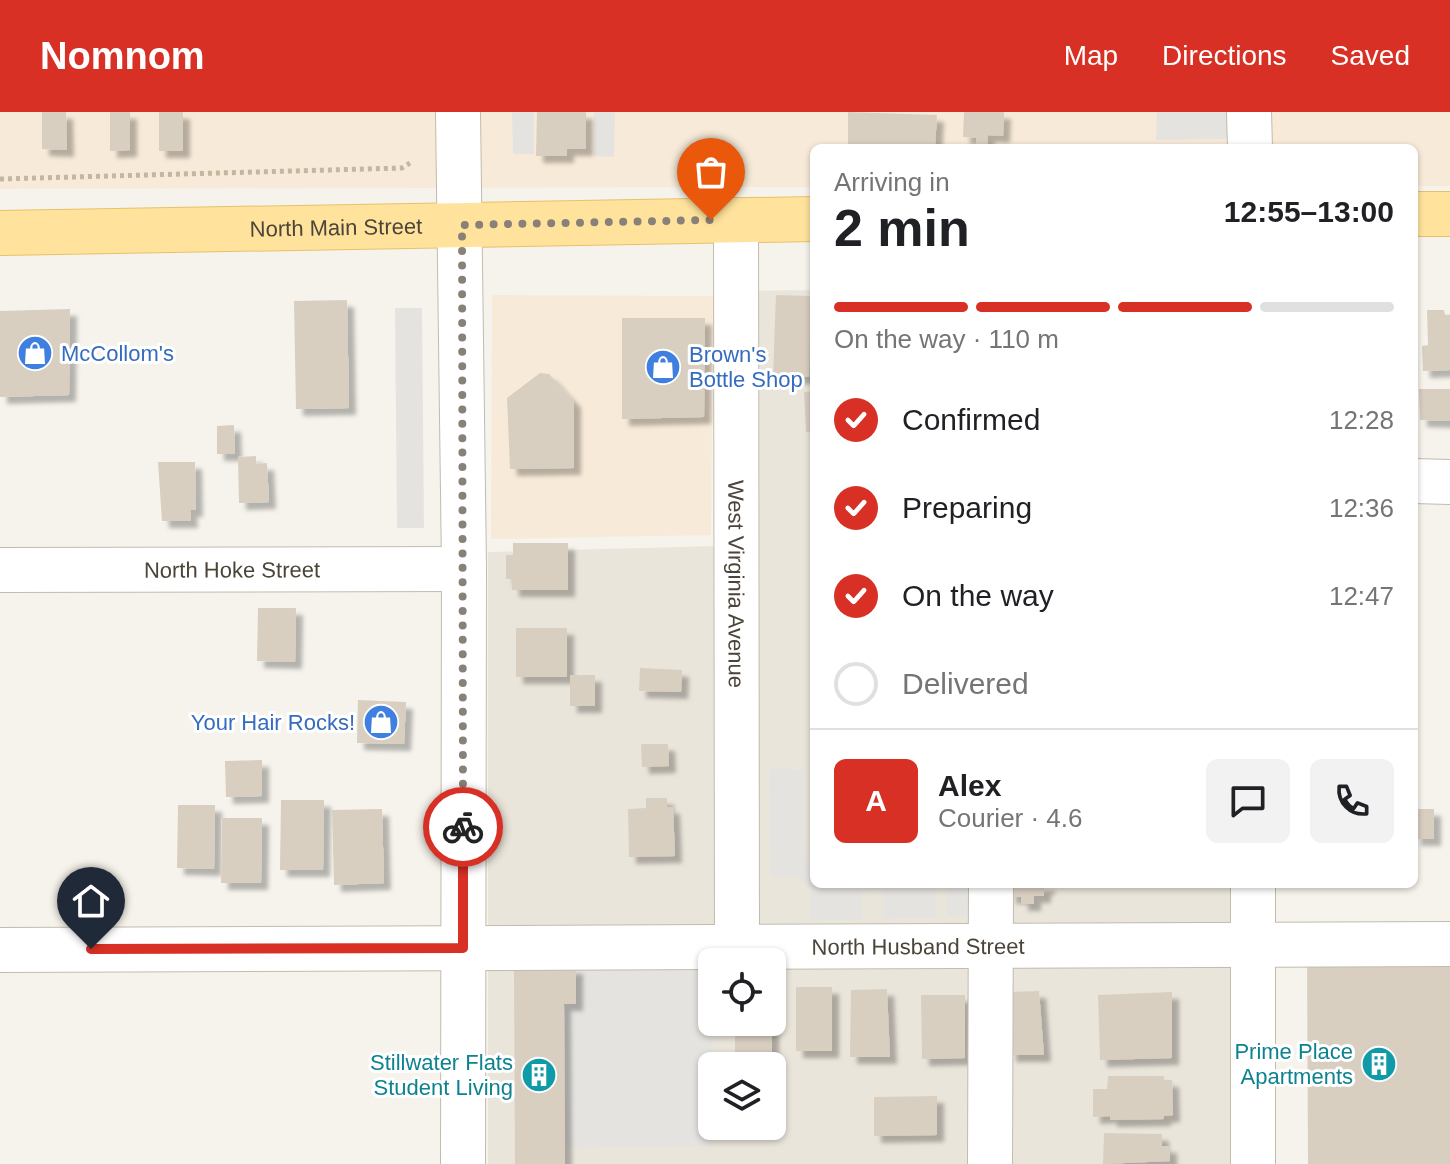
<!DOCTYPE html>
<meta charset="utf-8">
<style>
:root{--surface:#fff;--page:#f2f2f2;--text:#202124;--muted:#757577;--line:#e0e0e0;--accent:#d93025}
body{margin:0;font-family:Helvetica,sans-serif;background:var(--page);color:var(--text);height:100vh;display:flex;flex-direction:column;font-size:30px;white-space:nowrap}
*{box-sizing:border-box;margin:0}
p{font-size:26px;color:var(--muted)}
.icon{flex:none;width:44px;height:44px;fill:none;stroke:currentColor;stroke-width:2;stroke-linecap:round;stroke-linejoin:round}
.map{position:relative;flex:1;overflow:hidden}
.panel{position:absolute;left:810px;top:32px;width:608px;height:744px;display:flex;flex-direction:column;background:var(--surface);border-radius:12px;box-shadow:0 2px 6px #0004}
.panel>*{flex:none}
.buttons{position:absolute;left:698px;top:836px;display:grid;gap:16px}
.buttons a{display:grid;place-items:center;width:88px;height:88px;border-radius:12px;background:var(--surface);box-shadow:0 2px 6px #0004;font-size:40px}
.pin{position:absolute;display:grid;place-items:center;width:68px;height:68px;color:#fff;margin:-82px -34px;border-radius:50% 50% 50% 0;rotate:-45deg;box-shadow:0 0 8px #0007}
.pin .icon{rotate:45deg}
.courier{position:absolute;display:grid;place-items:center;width:80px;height:80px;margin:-40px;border:6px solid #d93025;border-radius:50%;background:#fff;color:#222;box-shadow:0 2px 10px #0007}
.overview em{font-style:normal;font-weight:700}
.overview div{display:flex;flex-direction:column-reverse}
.overview{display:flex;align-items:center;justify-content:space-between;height:136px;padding:0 24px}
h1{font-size:52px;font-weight:700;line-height:60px}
.bar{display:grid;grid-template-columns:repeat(4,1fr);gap:12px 8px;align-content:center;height:96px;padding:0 24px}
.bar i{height:10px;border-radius:6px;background:var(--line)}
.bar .on{background:var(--accent)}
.bar p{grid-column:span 4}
.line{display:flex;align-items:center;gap:20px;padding:0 24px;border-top:2px solid var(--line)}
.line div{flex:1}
.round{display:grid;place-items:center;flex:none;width:84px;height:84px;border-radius:12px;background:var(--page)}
ol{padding:0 24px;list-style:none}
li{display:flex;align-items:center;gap:24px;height:88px}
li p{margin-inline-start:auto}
li .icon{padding:8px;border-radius:50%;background:var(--accent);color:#fff;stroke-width:4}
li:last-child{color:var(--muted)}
li i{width:44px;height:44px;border:4px solid var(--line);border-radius:50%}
header{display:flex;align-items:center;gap:48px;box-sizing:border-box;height:112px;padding:0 40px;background:var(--accent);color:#fff}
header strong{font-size:38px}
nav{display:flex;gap:44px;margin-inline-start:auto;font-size:28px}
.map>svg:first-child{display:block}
.residential{fill:#eae5da;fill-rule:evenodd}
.commercial{fill:#f7ead8}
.parking{fill:#e5e3e0}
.building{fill:#d8cfc1;filter:url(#shadow)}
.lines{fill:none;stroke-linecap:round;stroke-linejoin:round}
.minor-casing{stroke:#c2bbae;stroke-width:46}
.major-casing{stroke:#e6c16a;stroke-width:46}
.path{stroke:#c4b79f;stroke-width:5;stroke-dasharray:4 4;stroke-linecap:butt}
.minor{stroke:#fff;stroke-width:44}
.major{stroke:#ffe39c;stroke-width:44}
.done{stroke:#878178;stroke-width:8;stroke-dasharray:0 14.4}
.route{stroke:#d93025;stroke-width:10}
.labels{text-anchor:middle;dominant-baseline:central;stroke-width:6;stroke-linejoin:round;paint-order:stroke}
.street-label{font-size:22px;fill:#4b4439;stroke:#fff}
.shop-label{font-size:22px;fill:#366cbe;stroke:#fff;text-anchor:start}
.culture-label{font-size:22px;fill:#0d838f;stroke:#fff;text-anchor:end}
</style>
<header>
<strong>Nomnom</strong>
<nav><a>Map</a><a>Directions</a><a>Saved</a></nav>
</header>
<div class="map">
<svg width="1450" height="1052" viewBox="0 0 1450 1052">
<defs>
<filter id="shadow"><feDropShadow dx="7" dy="7" stdDeviation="2" flood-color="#0004"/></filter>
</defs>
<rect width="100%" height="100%" fill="#f6f3ec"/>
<path class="residential" d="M814,178V772H1234L1235,1052H488V440L757,433L745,179ZM712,850H772V910H712ZM712,954H772V1014H712Z"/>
<path class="commercial" d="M0,0H1450V74H1414V36H814V75L0,77Z
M492,183L713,184L711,423L491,427Z"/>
<path class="parking" d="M512,0H534V42H513Z
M594,0H615L614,45L594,44Z
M1157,0H1228V27L1156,28Z
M395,196H422L424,416H397Z
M769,656L804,658L805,748L814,760V772H935L937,806L884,807L883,777L862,779L861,808H810L811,777L797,765L770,764Z
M947,772H981V804H947Z
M576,855H712L714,1034L565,1035L564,892L576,891Z"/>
<path class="building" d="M42,0H66L67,38L42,37Z
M110,0H130V38L110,39Z
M159,0H183V39H159Z
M537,0H586V37H567V44H536Z
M848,0L937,3L935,36H848Z
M964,0H1004L1003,24L988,23L987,36H976V26L963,25Z
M776,183L810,184L809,265H773Z
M347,188L349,296L296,297L294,189Z
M70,197L69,283L0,285V199Z
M1427,198H1444L1445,203H1450V258L1423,259L1422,234L1428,233Z
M622,206H705L704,305L622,307Z
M540,261L549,262L574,289V356L510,357L507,286Z
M1419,277H1450V309L1420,308Z
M814,279V320H806L804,280Z
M234,313L235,342H217V314Z
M256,344V352L267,351L269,390L239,391L238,345Z
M158,350H195L196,398H190L191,409H162Z
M513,431H568V478H512V467H506V443H513Z
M258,496H296L295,550L257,549Z
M516,516H567V565H516Z
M640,556L682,558L681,580L639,579Z
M570,563H595V594H570Z
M358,588L406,590L404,632L357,631Z
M641,632H668L669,654L642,655Z
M262,648V684L226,685L225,649Z
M646,686H667V695H673L675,744L629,745L628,697L646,696Z
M281,688H324L323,758H280Z
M178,693H215L214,757L177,756Z
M382,697L384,771L334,773L332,698Z
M1414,697H1434V727H1414Z
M222,706H262L261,771H221Z
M1009,772H1048V776H1044V784H1034V792H1021V785H1009Z
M1450,842V1052H1308L1307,843Z
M514,855H576V892H564L565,1052H515Z
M796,875H832V939H796Z
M887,877L890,945H850L851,878Z
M1039,879L1044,943H1009L1010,880Z
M1172,880V946L1100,948L1098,883Z
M921,883H965V946L922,947Z
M735,910H772V953H735Z
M1108,964H1164V968H1172L1173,1003L1164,1004V1007L1110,1008V1004L1093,1005V977H1107Z
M937,984V1023L874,1024V985Z
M1104,1021L1162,1022V1034H1170V1049L1103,1052Z"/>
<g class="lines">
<defs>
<g id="minor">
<path d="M458,0L464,457L463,1052"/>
<path d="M1249,0L1250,36"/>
<path id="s1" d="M736,108L737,835"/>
<path d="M1414,369L1450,370"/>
<path id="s2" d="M0,458L464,457"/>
<path d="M1253,772V1052"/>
<path id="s3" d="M0,838L1450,832"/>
<path d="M990,1052L991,772"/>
</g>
<g id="major">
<path d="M1414,102H1450"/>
<path id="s4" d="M0,121L814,107"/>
</g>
</defs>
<use href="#minor" class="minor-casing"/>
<use href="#major" class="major-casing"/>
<path class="path" d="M0,67L402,56L410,51"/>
<use href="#minor" class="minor"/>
<use href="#major" class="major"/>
</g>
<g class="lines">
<path class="done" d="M463,715L462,113L711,108"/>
<path class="route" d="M91,837L463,836V715"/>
</g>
<defs>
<symbol id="shop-disc" viewBox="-11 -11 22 22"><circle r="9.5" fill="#3f7fe0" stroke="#fff"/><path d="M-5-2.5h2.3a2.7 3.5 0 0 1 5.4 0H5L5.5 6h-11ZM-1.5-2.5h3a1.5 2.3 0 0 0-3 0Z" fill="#fff"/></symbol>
<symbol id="building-disc" viewBox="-11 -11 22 22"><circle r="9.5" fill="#0f9aa8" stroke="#fff"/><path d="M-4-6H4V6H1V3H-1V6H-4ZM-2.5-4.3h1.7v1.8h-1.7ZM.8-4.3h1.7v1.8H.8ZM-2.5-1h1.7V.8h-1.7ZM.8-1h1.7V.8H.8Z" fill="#fff"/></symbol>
</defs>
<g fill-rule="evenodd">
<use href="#shop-disc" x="15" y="221" width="40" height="40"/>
<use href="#shop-disc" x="643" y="235" width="40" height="40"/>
<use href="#shop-disc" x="361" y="590" width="40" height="40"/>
<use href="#building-disc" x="1359" y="932" width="40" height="40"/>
<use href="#building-disc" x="519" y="943" width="40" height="40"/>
</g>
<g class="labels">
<g class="street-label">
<text stroke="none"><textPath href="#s4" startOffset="336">North Main Street</textPath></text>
<text stroke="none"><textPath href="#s2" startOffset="232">North Hoke Street</textPath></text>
<text stroke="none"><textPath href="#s1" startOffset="364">West Virginia Avenue</textPath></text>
<text stroke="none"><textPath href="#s3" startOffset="918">North Husband Street</textPath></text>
</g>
<g class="shop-label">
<text x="61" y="241">McCollom's</text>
<text x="689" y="242">Brown's<tspan x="689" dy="25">Bottle Shop</tspan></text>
<text x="355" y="610" text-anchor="end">Your Hair Rocks!</text>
</g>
<g class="culture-label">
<text x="1353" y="939">Prime Place<tspan x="1353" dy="25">Apartments</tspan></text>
<text x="513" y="950">Stillwater Flats<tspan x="513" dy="25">Student Living</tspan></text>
</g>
</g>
</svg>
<div class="buttons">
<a><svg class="icon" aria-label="locate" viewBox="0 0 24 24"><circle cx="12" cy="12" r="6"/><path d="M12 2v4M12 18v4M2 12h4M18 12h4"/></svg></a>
<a><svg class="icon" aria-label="layers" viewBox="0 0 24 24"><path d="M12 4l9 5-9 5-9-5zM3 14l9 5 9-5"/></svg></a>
</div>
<div class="pin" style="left:711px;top:108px;background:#ea580c"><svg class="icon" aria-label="bag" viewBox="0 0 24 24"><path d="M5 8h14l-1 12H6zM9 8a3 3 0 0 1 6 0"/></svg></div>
<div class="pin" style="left:91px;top:837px;background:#1f2937"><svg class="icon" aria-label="home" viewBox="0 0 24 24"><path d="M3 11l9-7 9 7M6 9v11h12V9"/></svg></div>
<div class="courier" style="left:463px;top:715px"><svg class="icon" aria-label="bike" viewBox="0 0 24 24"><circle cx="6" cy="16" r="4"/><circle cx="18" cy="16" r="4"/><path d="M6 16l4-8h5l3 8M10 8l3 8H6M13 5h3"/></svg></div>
<section class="panel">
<div class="overview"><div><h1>2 min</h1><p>Arriving in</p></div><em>12:55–13:00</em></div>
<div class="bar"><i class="on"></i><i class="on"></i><i class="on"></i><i></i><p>On the way · 110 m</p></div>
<ol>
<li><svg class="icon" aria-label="check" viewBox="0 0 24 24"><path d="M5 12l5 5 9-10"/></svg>Confirmed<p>12:28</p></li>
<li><svg class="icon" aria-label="check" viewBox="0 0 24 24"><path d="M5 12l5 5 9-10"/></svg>Preparing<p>12:36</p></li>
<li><svg class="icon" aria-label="check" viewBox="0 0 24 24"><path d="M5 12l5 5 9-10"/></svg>On the way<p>12:47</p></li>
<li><i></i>Delivered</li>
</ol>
<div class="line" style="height:144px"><b class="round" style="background:var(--accent);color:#fff">A</b><div><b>Alex</b><p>Courier · 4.6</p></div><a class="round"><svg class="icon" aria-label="chat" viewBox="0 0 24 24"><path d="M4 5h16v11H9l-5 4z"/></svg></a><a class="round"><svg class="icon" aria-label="phone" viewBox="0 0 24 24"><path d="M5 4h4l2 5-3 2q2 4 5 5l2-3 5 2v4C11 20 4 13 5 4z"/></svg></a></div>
</section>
</div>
